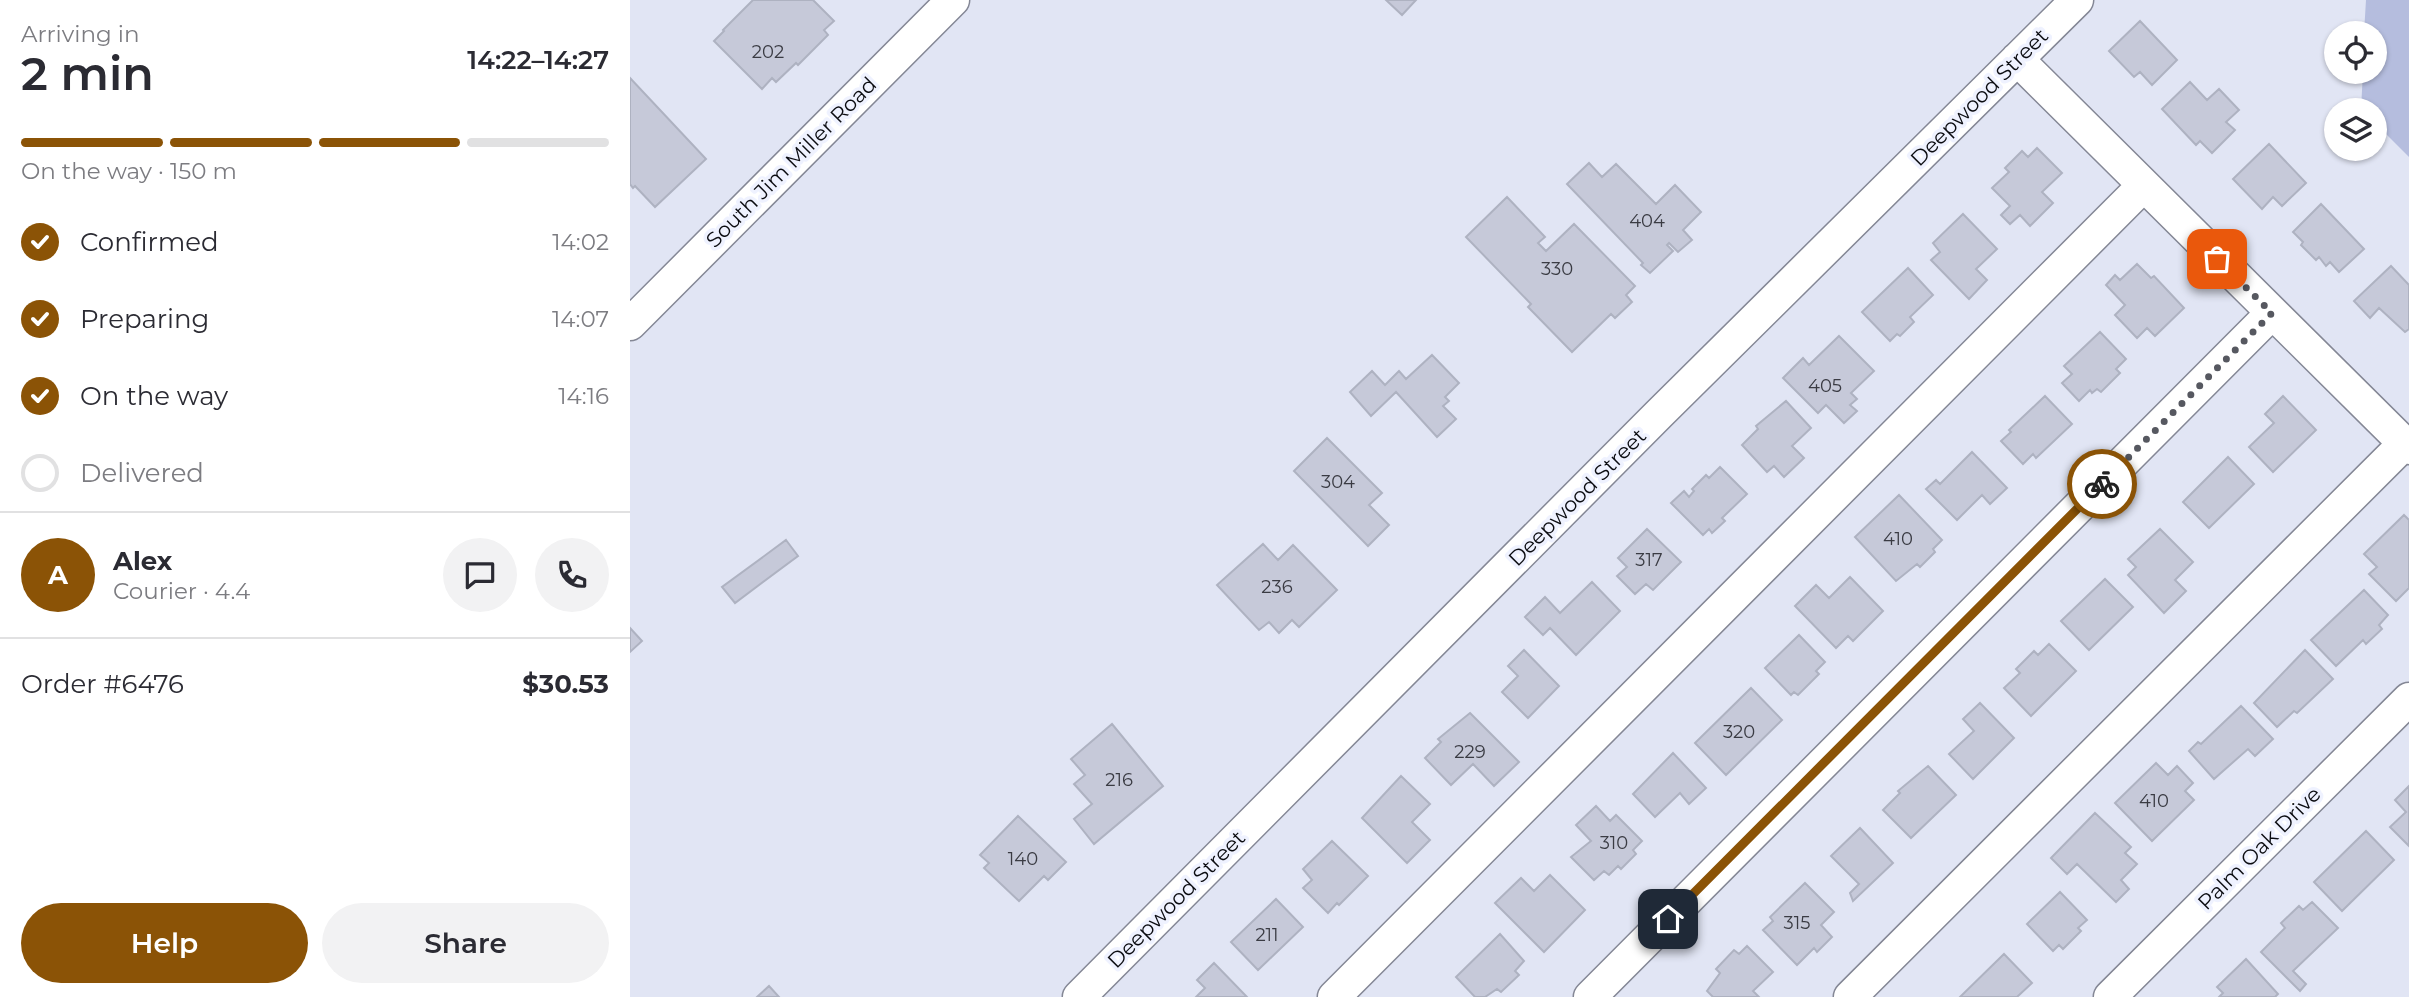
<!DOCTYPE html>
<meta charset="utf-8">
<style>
:root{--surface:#fff;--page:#f2f2f3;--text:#2b2b33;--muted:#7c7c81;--line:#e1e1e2;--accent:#8b5306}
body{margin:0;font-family:Montserrat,sans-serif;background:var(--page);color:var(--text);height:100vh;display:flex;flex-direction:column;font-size:26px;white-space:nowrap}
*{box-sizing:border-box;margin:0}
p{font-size:23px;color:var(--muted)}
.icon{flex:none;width:38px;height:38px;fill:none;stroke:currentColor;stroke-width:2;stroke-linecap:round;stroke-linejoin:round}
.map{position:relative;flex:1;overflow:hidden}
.details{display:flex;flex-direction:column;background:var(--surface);width:630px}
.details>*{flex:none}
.buttons{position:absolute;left:1694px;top:21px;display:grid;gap:14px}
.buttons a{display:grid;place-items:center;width:63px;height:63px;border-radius:50%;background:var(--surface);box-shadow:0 2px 5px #0004;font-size:35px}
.pin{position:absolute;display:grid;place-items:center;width:60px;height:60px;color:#fff;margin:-30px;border-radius:14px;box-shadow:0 4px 10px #0006}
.courier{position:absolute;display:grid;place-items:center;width:70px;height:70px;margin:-35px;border:5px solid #8b5306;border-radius:50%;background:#fff;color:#222;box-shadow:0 2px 9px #0007}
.summary em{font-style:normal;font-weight:600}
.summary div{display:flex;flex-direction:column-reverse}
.summary{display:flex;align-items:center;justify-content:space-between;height:119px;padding:0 21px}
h1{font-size:46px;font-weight:600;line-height:52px}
.bar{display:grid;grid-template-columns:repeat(4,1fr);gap:10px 7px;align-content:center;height:84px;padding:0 21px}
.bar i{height:9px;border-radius:5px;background:var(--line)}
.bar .active{background:var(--accent)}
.bar p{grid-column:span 4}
.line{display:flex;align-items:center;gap:18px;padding:0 21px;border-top:2px solid var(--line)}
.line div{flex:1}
.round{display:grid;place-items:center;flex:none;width:74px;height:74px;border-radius:37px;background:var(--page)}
ol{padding:0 21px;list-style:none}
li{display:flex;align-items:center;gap:21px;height:77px}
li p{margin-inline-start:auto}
li .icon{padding:7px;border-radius:50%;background:var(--accent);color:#fff;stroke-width:4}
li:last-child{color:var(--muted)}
li i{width:38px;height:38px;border:4px solid var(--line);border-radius:50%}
.action{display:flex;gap:14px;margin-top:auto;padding:14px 21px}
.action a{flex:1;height:80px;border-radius:42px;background:var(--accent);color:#fff;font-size:28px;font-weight:600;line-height:80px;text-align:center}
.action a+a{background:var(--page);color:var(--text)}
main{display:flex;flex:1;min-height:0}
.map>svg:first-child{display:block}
.green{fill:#b5bdde}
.building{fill:#c6c9d9;stroke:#aeb2c1;stroke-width:2}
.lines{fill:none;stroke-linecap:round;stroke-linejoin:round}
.minor-casing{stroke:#848795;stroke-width:35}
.minor{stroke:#fff;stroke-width:32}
.done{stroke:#565860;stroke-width:7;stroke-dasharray:0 12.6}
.route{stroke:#8b5306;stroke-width:9}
.labels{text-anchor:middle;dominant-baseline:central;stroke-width:7;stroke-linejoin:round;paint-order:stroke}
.number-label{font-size:18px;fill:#3a3b43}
.street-label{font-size:21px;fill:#0b0c11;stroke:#eff2ff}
</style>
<main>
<section class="details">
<div class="summary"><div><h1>2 min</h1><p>Arriving in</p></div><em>14:22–14:27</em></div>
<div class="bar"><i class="active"></i><i class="active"></i><i class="active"></i><i></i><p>On the way · 150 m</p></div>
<ol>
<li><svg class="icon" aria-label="check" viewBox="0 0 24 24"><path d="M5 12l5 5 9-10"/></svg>Confirmed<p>14:02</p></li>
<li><svg class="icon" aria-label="check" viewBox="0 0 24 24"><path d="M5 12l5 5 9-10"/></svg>Preparing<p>14:07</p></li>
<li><svg class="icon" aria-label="check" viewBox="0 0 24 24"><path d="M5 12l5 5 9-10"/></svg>On the way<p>14:16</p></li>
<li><i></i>Delivered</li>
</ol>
<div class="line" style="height:126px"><b class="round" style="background:var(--accent);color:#fff">A</b><div><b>Alex</b><p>Courier · 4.4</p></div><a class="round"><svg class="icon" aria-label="chat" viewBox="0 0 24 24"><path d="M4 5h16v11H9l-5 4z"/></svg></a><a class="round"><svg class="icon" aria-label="phone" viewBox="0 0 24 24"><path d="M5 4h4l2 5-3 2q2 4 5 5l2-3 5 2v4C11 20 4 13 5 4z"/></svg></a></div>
<div class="line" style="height:91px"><div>Order #6476</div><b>$30.53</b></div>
<div class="action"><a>Help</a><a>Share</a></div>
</section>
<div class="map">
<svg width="1779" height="997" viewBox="0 0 1779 997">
<rect width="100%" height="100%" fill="#e1e5f4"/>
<path class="green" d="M1736,0H1779V157L1745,123V110L1731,109L1733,72H1745V33H1734Z"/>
<path class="building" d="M123,0H183L204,21L194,30L198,35L168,65L166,63L146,82L142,78L132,89L84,41L94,31L93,30Z
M756,0H786L772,15Z
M1510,21L1547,60L1522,85L1510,72L1504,77L1479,51Z
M0,78L76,159L25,207L5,186L3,188L0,184Z
M1560,82L1577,100L1589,89L1609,110L1596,122L1605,130L1582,153L1570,141L1566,145L1532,109Z
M1639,144L1676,183L1652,206L1643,197L1632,209L1603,179Z
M1407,148L1432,173L1412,192L1423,203L1400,226L1390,215L1380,224L1371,215L1380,206L1362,188L1379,172L1375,168L1392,151L1398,157Z
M959,163L972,177L986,164L1026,204L1045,185L1071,212L1053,230L1062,240L1048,252L1039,243L1037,245L1043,251L1020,273L1011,265L1013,263L937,184Z
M877,197L915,237L908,243L916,251L944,224L1005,286L996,295L1002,302L985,318L981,314L942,352L898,307L901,304L836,237Z
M1691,204L1734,249L1709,272L1700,262L1696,266L1689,257L1686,260L1671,245L1673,242L1663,232Z
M1333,214L1367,249L1346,269L1357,280L1339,299L1301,260L1310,252L1303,243Z
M1507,264L1521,278L1524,276L1554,308L1525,336L1517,328L1507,338L1485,315L1495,305L1476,285L1485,275L1490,280Z
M1761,266L1779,285V329L1775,332L1749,308L1740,318L1724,301Z
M1278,268L1303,295L1280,317L1284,322L1270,336L1267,334L1260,341L1232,312Z
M1470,332L1496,359L1486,369L1490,373L1471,392L1467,389L1462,393L1460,390L1449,401L1432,383L1442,374L1434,366Z
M1209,336L1244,371L1221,393L1227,399L1220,405L1227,411L1214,423L1196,405L1188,413L1153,378L1173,358L1179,365Z
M802,355L829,383L815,397L819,401L813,406L826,419L807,437L766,392L741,416L720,392L742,371L755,385L769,371L776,379Z
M1415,396L1442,424L1406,458L1403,454L1393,464L1371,441L1381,432L1379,430Z
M1653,396L1686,430L1643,472L1619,447L1644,423L1635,414Z
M1156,401L1181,428L1162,446L1174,458L1154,477L1144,466L1137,472L1112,445L1128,429L1126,426Z
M697,438L752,493L739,505L759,525L738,546L664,471Z
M1342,452L1377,488L1360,504L1352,495L1327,520L1296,489L1306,480L1310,484Z
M1598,457L1624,484L1579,528L1553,502Z
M1090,467L1117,494L1092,518L1095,521L1082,533L1079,529L1073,535L1041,503L1054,491L1059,497L1064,491L1062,489L1076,475L1079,478Z
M1269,495L1312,540L1303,549L1305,552L1290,567L1287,564L1266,581L1225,537Z
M1774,515L1779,520V588L1766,601L1739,574L1747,567L1734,554Z
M1017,529L1051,562L1023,590L1016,584L1005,594L987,576L997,567L988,558Z
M1530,529L1563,562L1545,580L1556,591L1534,613L1498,575L1506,567L1498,559Z
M156,540L168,556L105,603L92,587Z
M633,544L648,560L663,545L707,590L669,627L662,620L649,633L639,622L629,630L587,585Z
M1220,577L1253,611L1223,641L1218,636L1206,648L1165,606L1186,585L1199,598Z
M1475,579L1503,607L1459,650L1431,621Z
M962,582L990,611L946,655L920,628L913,635L895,617L915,597L930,613Z
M1734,590L1758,615L1749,625L1752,629L1736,644L1733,640L1706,666L1681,640Z
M0,628L12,641L0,652Z
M1169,635L1195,662L1186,671L1189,674L1168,695L1164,692L1161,695L1135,668Z
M1419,644L1446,671L1401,716L1374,688L1390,673L1386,669L1404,651L1408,655Z
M894,650L929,686L898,718L872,692L888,676L878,666Z
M1675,650L1703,679L1667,713L1664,711L1647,727L1624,703Z
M1121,688L1152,720L1096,775L1065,743Z
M1350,703L1384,738L1343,779L1319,754L1344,731L1333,719Z
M1611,706L1643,739L1625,756L1618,749L1584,779L1559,751L1568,742L1571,744Z
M840,713L889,762L864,786L843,764L821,785L795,758L811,742L808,739Z
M482,724L533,786L464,844L444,819L462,804L444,784L455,775L441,759Z
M1043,753L1076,788L1059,804L1050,793L1025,817L1003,794Z
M1526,763L1538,775L1547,766L1563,783L1555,791L1564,800L1522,841L1485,803Z
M1298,766L1326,795L1281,838L1253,810L1270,793L1268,791Z
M771,776L800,804L782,822L800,840L777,863L732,818Z
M1779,786V846L1760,827L1776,812L1765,800Z
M966,806L980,821L986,815L1012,841L1003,850L1006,854L991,869L988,866L979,875L974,871L964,880L941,857L961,841L946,825Z
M1465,813L1501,847L1495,853L1507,864L1491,880L1499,889L1486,902L1447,864L1437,874L1421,858Z
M388,816L436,862L418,880L414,876L389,901L354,868L359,863L350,855Z
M1230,828L1263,863L1223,901L1220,893L1229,884L1201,856Z
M1736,831L1764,860L1712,911L1684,882Z
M702,841L738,876L709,905L707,903L698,913L673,888L682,880L673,869Z
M920,875L955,910L914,952L865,903L891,878L904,891Z
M1175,883L1204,912L1191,925L1202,937L1187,952L1184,948L1167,965L1133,930L1143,921L1140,917Z
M1430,892L1457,920L1448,928L1451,931L1433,949L1429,945L1423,951L1397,924Z
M646,899L673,927L628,970L601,942Z
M1682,902L1708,928L1663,971L1676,984L1670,991L1631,952L1655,928L1651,923L1669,906L1673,910Z
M870,934L894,961L885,971L889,975L871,992L867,989L855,997H845L826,977Z
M1117,946L1143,972L1123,991L1129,997H1083L1077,991L1090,973L1086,969L1104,950L1109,954Z
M1374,954L1402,983L1387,997H1330Z
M1616,959L1648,994L1645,997H1589L1593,993L1587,987Z
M584,963L617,997H566L575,988L567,980Z
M139,986L149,997H127Z"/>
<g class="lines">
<defs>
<path id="minor" d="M1387,59L1779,448
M0,324L323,0
M449,997L1028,415L1447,0
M704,997L1513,186
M960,997L1642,313
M1220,997L1774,444
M1480,997L1779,699"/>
</defs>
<use href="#minor" class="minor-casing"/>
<use href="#minor" class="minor"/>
</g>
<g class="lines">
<path class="done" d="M1472,484L1642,313L1587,259"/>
<path class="route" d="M1038,919L1472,484"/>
</g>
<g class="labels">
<g class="number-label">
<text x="138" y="52">202</text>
<text x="1017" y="221">404</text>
<text x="927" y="269">330</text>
<text x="1195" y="386">405</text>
<text x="708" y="482">304</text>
<text x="1268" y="539">410</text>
<text x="1019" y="560">317</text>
<text x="647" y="587">236</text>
<text x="1109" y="732">320</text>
<text x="840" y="752">229</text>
<text x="489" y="780">216</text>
<text x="1524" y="801">410</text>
<text x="984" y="843">310</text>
<text x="393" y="859">140</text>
<text x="1167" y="923">315</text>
<text x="637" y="935">211</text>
</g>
<g class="street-label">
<text transform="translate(1349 97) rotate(-45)">Deepwood Street</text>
<text transform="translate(161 162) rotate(-45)">South Jim Miller Road</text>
<text transform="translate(947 497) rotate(-45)">Deepwood Street</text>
<text transform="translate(1629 848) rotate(-45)">Palm Oak Drive</text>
<text transform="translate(546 899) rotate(-45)">Deepwood Street</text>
</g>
</g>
</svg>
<div class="buttons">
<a><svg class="icon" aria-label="locate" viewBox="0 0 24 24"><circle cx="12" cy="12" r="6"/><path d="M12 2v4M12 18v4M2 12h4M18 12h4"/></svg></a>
<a><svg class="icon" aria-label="layers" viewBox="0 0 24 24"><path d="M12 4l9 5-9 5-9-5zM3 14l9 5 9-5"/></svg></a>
</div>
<div class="pin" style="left:1587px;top:259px;background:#ea580c"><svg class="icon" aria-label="bag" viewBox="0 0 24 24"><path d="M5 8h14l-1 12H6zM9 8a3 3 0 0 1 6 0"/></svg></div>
<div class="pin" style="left:1038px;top:919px;background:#1f2937"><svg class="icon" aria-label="home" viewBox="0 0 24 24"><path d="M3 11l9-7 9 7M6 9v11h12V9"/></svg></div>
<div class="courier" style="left:1472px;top:484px"><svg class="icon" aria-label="bike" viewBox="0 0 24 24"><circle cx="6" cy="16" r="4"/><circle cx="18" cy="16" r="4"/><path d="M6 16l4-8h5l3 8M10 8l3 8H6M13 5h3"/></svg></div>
</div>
</main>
